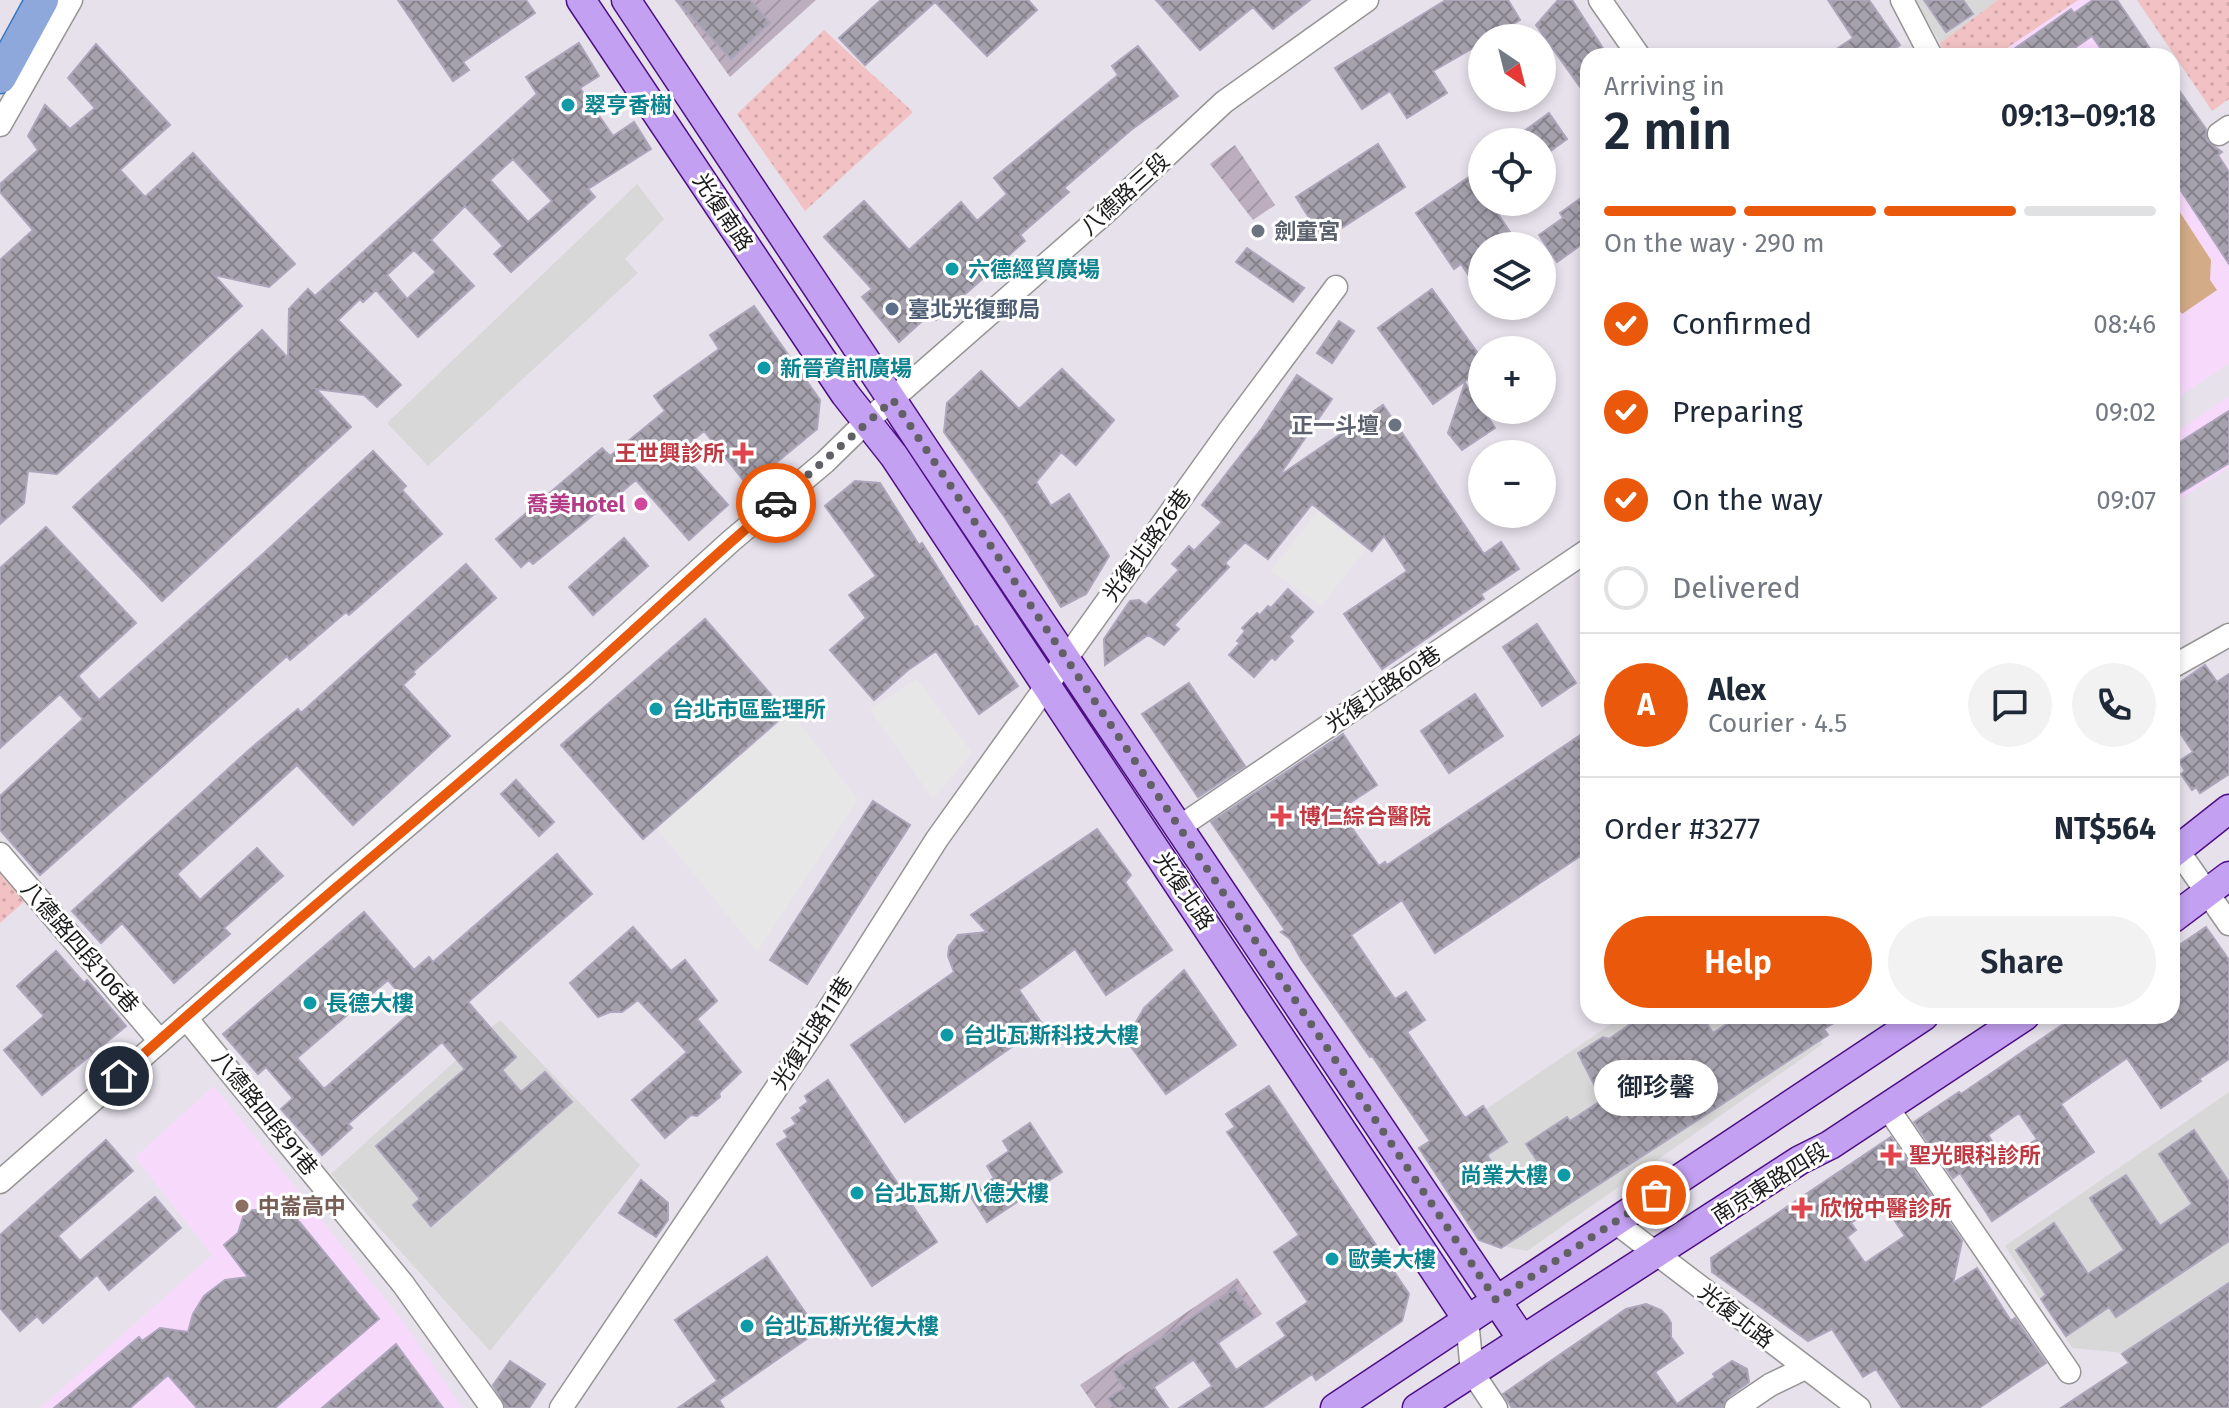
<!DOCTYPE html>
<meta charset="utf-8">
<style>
:root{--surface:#fff;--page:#f2f2f3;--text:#1f2937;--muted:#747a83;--line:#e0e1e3;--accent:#ea580c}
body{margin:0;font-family:"Fira Sans","Noto Sans TC",sans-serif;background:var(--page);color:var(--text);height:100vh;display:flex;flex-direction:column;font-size:30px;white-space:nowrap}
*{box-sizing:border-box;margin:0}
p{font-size:26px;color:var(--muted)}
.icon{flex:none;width:44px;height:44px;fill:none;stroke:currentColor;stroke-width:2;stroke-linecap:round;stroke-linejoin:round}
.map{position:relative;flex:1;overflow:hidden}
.drawer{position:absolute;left:1580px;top:48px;width:600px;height:976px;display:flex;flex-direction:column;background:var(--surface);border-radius:24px;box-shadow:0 4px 12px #0003}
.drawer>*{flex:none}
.needle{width:52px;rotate:145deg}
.tools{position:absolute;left:1468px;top:24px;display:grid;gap:16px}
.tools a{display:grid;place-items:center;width:88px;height:88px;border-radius:50%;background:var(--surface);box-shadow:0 4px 12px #0003;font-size:40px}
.pin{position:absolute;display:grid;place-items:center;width:68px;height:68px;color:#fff;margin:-34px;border:4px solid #fff;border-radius:50%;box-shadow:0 2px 8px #0007}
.courier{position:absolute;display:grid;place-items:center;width:80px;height:80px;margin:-40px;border:6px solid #ea580c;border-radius:50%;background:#fff;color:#222;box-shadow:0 2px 10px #0007}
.bubble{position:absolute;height:56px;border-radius:28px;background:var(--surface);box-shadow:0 4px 12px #0003;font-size:26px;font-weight:600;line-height:56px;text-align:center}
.head em{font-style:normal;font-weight:600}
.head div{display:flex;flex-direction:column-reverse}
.head{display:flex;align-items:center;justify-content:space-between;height:136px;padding:0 24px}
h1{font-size:52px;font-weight:600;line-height:60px}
.bar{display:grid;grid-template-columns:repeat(4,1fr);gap:12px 8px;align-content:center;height:96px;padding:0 24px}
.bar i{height:10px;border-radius:6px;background:var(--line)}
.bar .selected{background:var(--accent)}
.bar p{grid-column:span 4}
.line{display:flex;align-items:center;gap:20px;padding:0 24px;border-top:2px solid var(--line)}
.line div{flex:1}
.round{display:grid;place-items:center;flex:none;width:84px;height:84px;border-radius:42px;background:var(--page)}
ol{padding:0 24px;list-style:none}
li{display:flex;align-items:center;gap:24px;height:88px}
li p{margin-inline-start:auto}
li .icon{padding:8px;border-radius:50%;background:var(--accent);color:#fff;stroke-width:4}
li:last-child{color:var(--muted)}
li i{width:44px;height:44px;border:4px solid var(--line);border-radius:50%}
.action{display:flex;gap:16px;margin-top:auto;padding:16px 24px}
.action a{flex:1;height:92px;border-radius:48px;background:var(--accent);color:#fff;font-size:32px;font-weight:600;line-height:92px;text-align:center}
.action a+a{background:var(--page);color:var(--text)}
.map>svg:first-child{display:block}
.residential{fill:#d8d8d9}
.education{fill:#f7dafb}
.construction{fill:url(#construction-furrows)}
.park{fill:url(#park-dots)}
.pitch{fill:#d3ab86}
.parking{fill:#e7e7e7}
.building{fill:url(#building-cross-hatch);stroke:#aca5bb;stroke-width:2;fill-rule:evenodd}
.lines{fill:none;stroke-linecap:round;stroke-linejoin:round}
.minor-casing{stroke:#959595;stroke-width:25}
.major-casing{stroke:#4d0f83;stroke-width:31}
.highway-casing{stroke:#3578c2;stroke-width:35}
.minor{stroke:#fff;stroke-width:22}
.major{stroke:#c3a0f1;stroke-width:28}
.highway{stroke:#8fa8dc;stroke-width:32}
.done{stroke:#626064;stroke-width:8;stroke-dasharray:0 14.4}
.route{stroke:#ea580c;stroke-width:10}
.culture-dot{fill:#0f9aa8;stroke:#fff;stroke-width:3}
.worship-dot{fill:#6b7280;stroke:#fff;stroke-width:3}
.service-dot{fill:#5c6f8a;stroke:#fff;stroke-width:3}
.health-dot{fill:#e0444e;stroke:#fff;stroke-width:3}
.hotel-dot{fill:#d1479c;stroke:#fff;stroke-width:3}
.education-dot{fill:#8d6e63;stroke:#fff;stroke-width:3}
.labels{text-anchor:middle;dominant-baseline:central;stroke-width:6;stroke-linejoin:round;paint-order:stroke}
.culture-label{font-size:22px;font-weight:bold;fill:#0d838f;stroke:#fff;text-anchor:start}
.street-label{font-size:22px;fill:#1b1b1b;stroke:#fff}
.worship-label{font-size:22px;font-weight:bold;fill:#5b616d;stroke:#fff;text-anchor:start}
.service-label{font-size:22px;font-weight:bold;fill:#4e5e75;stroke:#fff;text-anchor:start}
.health-label{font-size:22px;font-weight:bold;fill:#be3a42;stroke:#fff;text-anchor:start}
.hotel-label{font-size:22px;font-weight:bold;fill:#b23c85;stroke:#fff;text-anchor:end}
.education-label{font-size:22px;font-weight:bold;fill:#785e54;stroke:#fff;text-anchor:start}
</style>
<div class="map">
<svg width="2229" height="1408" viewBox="0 0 2229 1408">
<defs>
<pattern id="construction-furrows" width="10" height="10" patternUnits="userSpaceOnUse" patternTransform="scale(2)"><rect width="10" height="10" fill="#bcaebf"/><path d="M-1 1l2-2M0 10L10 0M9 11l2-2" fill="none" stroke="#a195a4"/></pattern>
<pattern id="park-dots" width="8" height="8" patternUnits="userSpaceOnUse" patternTransform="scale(2)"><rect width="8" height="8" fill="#f2c1c3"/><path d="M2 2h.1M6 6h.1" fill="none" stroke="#cfa5a7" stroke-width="1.8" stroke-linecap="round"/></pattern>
<pattern id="building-cross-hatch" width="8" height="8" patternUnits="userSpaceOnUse" patternTransform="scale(2)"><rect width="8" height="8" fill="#a5a1ad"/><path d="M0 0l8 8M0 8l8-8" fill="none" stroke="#86828c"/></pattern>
</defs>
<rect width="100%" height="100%" fill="#e6e1eb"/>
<path class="residential" d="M1915,0H1998L1940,43Z
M637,184L664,219L625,259L638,273L428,466L387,423Z
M1623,1016H1803L1823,1044L1527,1251L1491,1244L1426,1150Z
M500,1020L640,1165L490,1351L331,1174Z
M2229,1092V1408L2124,1353L2072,1348L2005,1246Z"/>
<path class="education" d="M2078,0H2117L2154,56H1995Z
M2172,83L2229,168V363L2172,402Z
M2229,396V468L2172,504V435Z
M214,1086L402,1320L462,1408H40L212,1255L135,1157Z"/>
<path class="construction" d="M675,0H816L730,77Z
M1235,145L1275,205L1253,220L1210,164Z
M1237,1278L1262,1314L1150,1391L1162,1408H1096L1080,1385Z"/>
<path class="park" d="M1998,0H2078L1995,56H1944L1940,43Z
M2137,0H2229V99L2212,111Z
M824,30L913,112L805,211L737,114Z
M0,871L26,900L0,923Z"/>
<path class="pitch" d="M2172,200L2211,260L2210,280L2217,290L2182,314L2177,307L2172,310Z"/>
<path class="parking" d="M1318,511L1365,550L1321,606L1271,571Z
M917,679L972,753L933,799L870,710Z
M792,713L858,800L757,952L656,827Z"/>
<path class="building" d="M398,0H526L535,13L463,62L469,70L453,81Z
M676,0H750L770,23L731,59Z
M881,0H1028L1037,10L987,56L935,2L865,65L839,38Z
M1156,0H1310L1273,29L1253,7L1200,50Z
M1446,0H1508L1520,20L1490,38H1482V43L1433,71L1447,93L1407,118L1390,91L1362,109L1335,68Z
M1558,0H1572L1608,56H1588V98L1536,25Z
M1828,0H1869L1900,45L1884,56H1826L1853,38Z
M1924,0H1963L1973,14L1946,32Z
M2093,0H2117L2155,56H2106L2092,36L2063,56H2004L2071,9L2074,13Z
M579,43L599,76L580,88L613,136L634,122L651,149L588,189L595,197L511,272L494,254L503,246L465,206L431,240L474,286L418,337L376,290L363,302L360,299L338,320L401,385L377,407L364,395L316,389L351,427L162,601L73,507L262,330L288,358L289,309L308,289L315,296L537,94L526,77ZM513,159L552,201L528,222L490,180ZM414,250L436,272L407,299L387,275Z
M96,44L170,125L120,170L145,197L193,153L295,264L269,287L214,275L242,306L57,474L28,471L24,503L0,524V260L33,230L0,192V184L38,150L28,136L45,105L70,129L95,108L68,78Z
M1138,46L1178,96L1131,130L1064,188L1069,192L1020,235L1025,241L936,320L931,313L899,342L862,297L872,289L824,237L864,201L909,250L961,202L977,221L1007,194L994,178L1118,75L1112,66Z
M2172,80L2206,129L2207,141L2222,152L2218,155L2229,172V264L2172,177Z
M1549,113L1567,139L1542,157V142H1509Z
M1378,144L1405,187L1323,240L1296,197Z
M1472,175L1482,190V202H1490L1510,232L1489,246H1482V295L1461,264L1454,269L1416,213Z
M1588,193V240L1557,262L1539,235L1563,218L1560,213Z
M1247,248L1304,288L1293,302L1236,262Z
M1432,289L1482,359V369L1433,404L1378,328Z
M754,306L820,400L817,429L748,486L704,431L680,451L728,505L689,540L636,480L533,564L529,560L521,567L496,539L602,448L610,456L665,411L654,396L719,349L710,335Z
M1339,321L1354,331L1332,363L1317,353Z
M1062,369L1114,420L1076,465L1061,452L1036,482L1051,506L1069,494L1109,556L1086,594L1061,607L1006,519L944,432L947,403L981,371L1019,409Z
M1297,375L1332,399L1279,476L1383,405L1484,554L1501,542L1519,569L1481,594L1484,599L1382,669L1344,614L1407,571L1384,536L1372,551L1312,504L1268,559L1245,542L1225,563L1229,567L1174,625L1179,629L1164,645L1148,635L1105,665L1104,639L1130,601L1139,600L1146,605L1179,570L1172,564L1189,546L1194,551L1222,522L1202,505L1262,428Z
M1465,383L1495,428L1462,450L1448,433Z
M2229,411V463L2172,498V447Z
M373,451L406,486L402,490L442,534L349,615L346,612L290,660L287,656L40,875L0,830V796L83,719L60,694L0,748V568L46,527L136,623L78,676L99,700L264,553Z
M855,481L880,483L919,545L922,543L975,627L977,626L1018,686L979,714L936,651L908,670L874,700L830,650L866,618L849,595L876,576L825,506Z
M624,538L648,566L593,615L569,587Z
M466,564L496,598L413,672L415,674L403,685L450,736L353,825L297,765L177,874L200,900L257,848L283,876L224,928L230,934L174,983L122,923L101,943L72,911L250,749L298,709L301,713Z
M1288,589L1313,612L1289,637L1293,641L1275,660L1272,657L1254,677L1229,655L1240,643L1237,641L1245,631L1242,628L1257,613L1260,615L1268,606L1271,608Z
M705,619L787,713L643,839L561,745Z
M1537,624L1576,683L1542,706L1503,647Z
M2205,665L2217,682L2229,674V774L2200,793L2196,787L2192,790L2181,774L2185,771L2179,761L2193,752L2172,721V688Z
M1189,683L1245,766L1198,797L1142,714Z
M1475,694L1503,736L1449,773L1421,731Z
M1588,730V851L1435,953L1402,900L1351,935L1395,999L1406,992L1425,1020L1407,1032L1465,1118L1483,1106L1507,1142L1487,1155L1505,1183L1538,1162L1526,1144L1567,1117L1570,1121L1602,1100L1578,1053L1603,1037L1609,1039L1642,1016H1702L1713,1033L1739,1016H1845L1824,1029L1828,1035L1501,1248L1479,1240L1419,1148L1430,1141L1372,1056L1370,1057L1301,959L1290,939L1281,932L1285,930L1211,822L1343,734L1377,785L1339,810L1379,866L1385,862L1387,865Z
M516,780L554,822L539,836L501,794Z
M873,801L910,825L807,984L770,960Z
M1097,829L1131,875L1125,882L1172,950L1106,995L1075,949L1019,990L1043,1025L905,1122L851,1045L954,972L948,956L949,947L958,935L987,932L971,915Z
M557,854L592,894L468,1002L516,1057L502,1070L521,1092L545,1072L572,1102L431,1226L413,1205L420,1199L376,1146L465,1069L442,1042L348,1124L352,1128L322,1155L281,1109L293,1098L266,1067L258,1074L223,1034L364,912L414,970L429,957L433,962ZM388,980L414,1010L324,1089L297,1058Z
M633,927L671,971L685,960L717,1001L697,1019L741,1072L719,1093L720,1097L697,1116L691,1115L665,1138L632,1100L687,1052L638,1000L622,1012H610L598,1017L570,983Z
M2206,927L2229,960V1059L2199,1079L2201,1081L2161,1108L2127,1058L2061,1104L2094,1152L1992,1221L1960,1173L1953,1178L1914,1122L1959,1092L1961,1094L2075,1016H2172V950ZM2019,1113L2037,1139L2005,1161L1988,1135Z
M56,951L84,983L87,980L126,1026L42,1095L4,1050L44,1016L17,986Z
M1184,970L1236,1045L1166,1094L1126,1040L1144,1008Z
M828,1080L937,1242L872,1286L777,1144L788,1137L784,1131L796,1124L792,1118L802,1111L800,1108L808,1102L805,1096Z
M1269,1086L1409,1294L1402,1321L1316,1380L1312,1374L1262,1408H1179L1212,1386L1193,1359L1153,1386L1168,1408H1115L1108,1398L1124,1388L1113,1371L1235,1288L1255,1317L1217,1342L1236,1370L1286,1336L1277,1323L1308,1302L1274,1252L1299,1235L1227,1132L1235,1127L1226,1114Z
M1030,1123L1062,1172L987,1222L969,1194L994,1178L987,1166L1009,1151L1003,1141Z
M2194,1130L2229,1182V1241L2116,1317L2109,1307L2066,1336L2041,1299L2046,1295L2016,1250L2054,1223L2088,1274L2124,1250L2090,1198L2126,1175L2160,1226L2192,1204L2159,1154Z
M1891,1137L1962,1241L1953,1283L1977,1268L2011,1321L2015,1318L2046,1363L1979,1408H1902L1876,1369L1863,1377L1832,1329L1808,1341L1712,1272L1711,1258ZM1882,1202L1905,1236L1865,1263L1847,1237L1856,1230L1851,1223Z
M106,1140L133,1171L58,1236L80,1261L155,1197L181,1228L109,1290L97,1275L43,1323L37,1316L20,1331L0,1308V1235Z
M641,1180L668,1203V1220L656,1237L619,1213Z
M286,1195L294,1206L292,1213L379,1319L275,1408H197L168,1375L130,1408H54L139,1337L142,1341L160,1328L188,1332L193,1314L204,1296L225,1280L248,1277L224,1245L238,1233L245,1211L268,1209Z
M767,1257L818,1331L719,1400L724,1408H678L717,1381L675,1320Z
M2229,1283V1408H2061L2129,1363L2122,1354Z
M1646,1304L1661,1310L1667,1316L1671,1323V1337L1683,1353L1655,1372L1677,1404L1715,1377L1713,1374L1732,1361L1747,1369L1749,1382L1728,1397L1722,1408H1512L1503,1394L1626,1309Z
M396,1344L443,1408H322Z
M510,1361L545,1384L529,1408H506L493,1385Z"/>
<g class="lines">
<defs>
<path id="minor" d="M1600,0L1639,56
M1902,0L1931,56
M0,125L71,0
M2219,134L2229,127
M2172,667L2229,635
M1178,828L1588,550
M2172,842L2229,924
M0,854L160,1041
M186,1018L403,1284L492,1408
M1887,1107L2069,1372
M0,1182L340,883L579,679L731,541L825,462L866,422L1106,212L1224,102L1367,0
M1615,1222L1859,1408
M1467,1319L1472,1372L1496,1408
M561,1408L817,1028L937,839L1229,431L1336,287
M1736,1408L1770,1385L1805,1368"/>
<path id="major" d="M581,0L845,394L894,456L1467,1319
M626,0L932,460L1522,1339
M2172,854L2229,809
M2172,919L2229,876
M1335,1408L1924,1016
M1417,1408L1800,1160L1830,1145L2025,1016"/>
<path id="highway" d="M0,77L42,0"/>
</defs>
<use href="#minor" class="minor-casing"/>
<use href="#major" class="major-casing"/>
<use href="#highway" class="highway-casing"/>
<use href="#minor" class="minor"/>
<use href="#major" class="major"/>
<use href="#highway" class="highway"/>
</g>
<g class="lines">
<path class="done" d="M776,503L893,400L1496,1300L1656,1195"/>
<path class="route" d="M119,1076C269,941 426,814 577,681C644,622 708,560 776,503"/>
</g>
<g class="culture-dot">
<circle cx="568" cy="105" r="8"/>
<circle cx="952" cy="269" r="8"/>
<circle cx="764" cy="368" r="8"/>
<circle cx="656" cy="709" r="8"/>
<circle cx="310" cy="1003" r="8"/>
<circle cx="947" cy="1035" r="8"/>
<circle cx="1564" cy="1175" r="8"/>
<circle cx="857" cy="1193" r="8"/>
<circle cx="1332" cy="1259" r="8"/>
<circle cx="747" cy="1326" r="8"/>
</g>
<g class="worship-dot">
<circle cx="1258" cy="231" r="8"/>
<circle cx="1395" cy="425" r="8"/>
</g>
<circle class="service-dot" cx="892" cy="309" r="8"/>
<g class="health-dot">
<path d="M739 441h8v8h8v8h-8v8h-8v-8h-8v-8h8z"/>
<path d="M1277 804h8v8h8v8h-8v8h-8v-8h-8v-8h8z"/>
<path d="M1887 1143h8v8h8v8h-8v8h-8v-8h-8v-8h8z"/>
<path d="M1798 1196h8v8h8v8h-8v8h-8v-8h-8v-8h8z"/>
</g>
<circle class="hotel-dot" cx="641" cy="504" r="8"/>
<circle class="education-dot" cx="242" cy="1206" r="8"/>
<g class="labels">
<g class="culture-label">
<text x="584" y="105">翠亨香樹</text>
<text x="968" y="269">六德經貿廣場</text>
<text x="780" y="368">新晉資訊廣場</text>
<text x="672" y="709">台北市區監理所</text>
<text x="326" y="1003">長德大樓</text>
<text x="963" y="1035">台北瓦斯科技大樓</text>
<text x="1548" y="1175" text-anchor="end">尚業大樓</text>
<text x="873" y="1193">台北瓦斯八德大樓</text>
<text x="1348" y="1259">歐美大樓</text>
<text x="763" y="1326">台北瓦斯光復大樓</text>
</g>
<g class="street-label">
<text transform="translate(1125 194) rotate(-42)">八德路三段</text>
<text transform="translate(723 212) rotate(56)">光復南路</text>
<text transform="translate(1147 545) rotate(-54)">光復北路26巷</text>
<text transform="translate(1383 689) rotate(-34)">光復北路60巷</text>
<text transform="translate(1184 891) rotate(56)">光復北路</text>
<text transform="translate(80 947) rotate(49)">八德路四段106巷</text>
<text transform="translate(812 1033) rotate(-57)">光復北路11巷</text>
<text transform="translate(265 1113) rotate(51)">八德路四段91巷</text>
<text transform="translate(1770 1183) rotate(-32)">南京東路四段</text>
<text transform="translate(1736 1316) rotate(38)">光復北路</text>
</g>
<g class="worship-label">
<text x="1274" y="231">劍童宮</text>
<text x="1379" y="425" text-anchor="end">正一斗壇</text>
</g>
<g class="service-label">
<text x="908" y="309">臺北光復郵局</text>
</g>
<g class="health-label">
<text x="725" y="453" text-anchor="end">王世興診所</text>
<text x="1299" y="816">博仁綜合醫院</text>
<text x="1909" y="1155">聖光眼科診所</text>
<text x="1820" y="1208">欣悅中醫診所</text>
</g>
<g class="hotel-label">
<text x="625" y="504">喬美Hotel</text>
</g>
<g class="education-label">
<text x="258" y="1206">中崙高中</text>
</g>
</g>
</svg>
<div class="tools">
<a><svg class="needle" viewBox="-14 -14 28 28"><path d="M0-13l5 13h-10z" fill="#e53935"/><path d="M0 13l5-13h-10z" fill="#747a83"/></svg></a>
<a><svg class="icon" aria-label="locate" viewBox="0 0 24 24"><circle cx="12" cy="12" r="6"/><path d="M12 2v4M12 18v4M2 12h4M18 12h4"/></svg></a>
<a><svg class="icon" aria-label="layers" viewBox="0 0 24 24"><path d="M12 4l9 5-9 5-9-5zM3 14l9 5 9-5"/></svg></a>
<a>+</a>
<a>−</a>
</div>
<div class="pin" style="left:1656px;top:1195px;background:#ea580c"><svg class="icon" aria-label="bag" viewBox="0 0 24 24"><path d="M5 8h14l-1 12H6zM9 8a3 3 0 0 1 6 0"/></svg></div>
<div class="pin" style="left:119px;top:1076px;background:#1f2937"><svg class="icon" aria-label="home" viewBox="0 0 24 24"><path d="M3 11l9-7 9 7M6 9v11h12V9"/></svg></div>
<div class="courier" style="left:776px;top:503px"><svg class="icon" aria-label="car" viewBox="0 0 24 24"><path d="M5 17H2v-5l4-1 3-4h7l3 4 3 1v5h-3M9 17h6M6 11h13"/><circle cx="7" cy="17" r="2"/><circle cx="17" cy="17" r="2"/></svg></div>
<div class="bubble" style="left:1594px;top:1060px;width:124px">御珍馨</div>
<section class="drawer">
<div class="head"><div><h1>2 min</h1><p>Arriving in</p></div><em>09:13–09:18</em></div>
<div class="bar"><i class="selected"></i><i class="selected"></i><i class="selected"></i><i></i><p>On the way · 290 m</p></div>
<ol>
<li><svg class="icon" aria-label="check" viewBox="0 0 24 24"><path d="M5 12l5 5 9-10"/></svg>Confirmed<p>08:46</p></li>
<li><svg class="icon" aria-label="check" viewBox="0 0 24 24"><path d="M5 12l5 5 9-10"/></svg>Preparing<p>09:02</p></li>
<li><svg class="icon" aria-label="check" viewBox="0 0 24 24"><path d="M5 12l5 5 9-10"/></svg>On the way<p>09:07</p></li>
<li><i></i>Delivered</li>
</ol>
<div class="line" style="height:144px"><b class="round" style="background:var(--accent);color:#fff">A</b><div><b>Alex</b><p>Courier · 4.5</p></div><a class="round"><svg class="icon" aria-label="chat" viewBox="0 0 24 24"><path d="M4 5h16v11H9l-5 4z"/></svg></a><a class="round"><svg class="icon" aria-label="phone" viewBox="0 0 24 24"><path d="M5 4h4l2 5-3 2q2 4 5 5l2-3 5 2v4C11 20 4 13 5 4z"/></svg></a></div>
<div class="line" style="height:104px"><div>Order #3277</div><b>NT$564</b></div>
<div class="action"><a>Help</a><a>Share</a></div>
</section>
</div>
